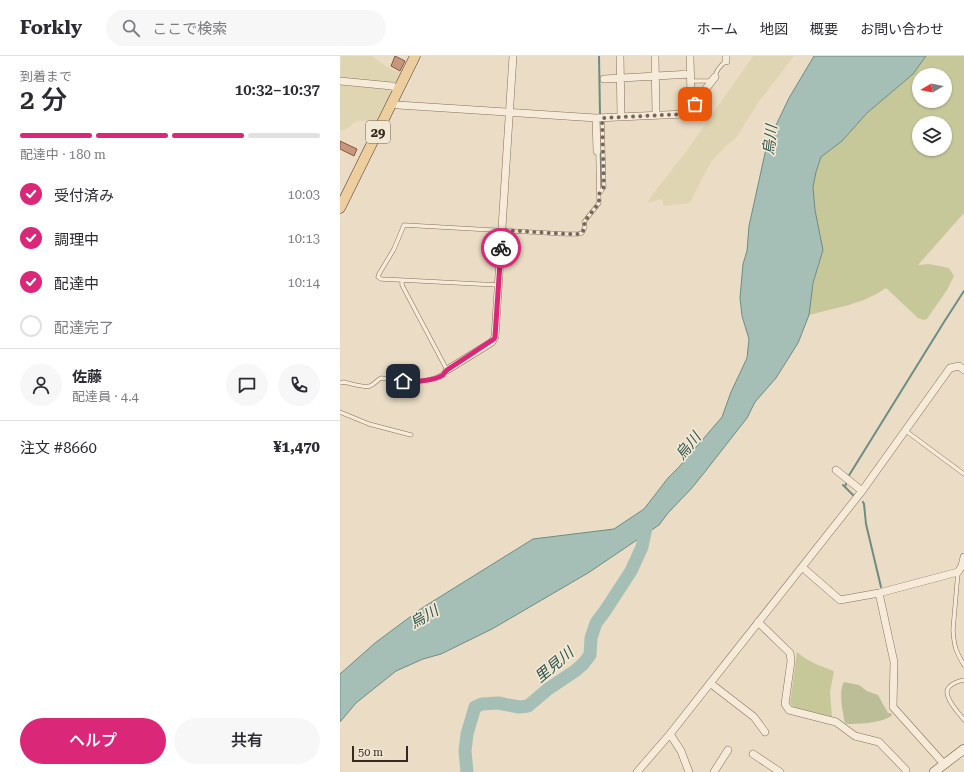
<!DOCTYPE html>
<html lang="ja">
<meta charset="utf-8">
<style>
:root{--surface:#fff;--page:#f7f7f7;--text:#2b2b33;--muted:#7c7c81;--line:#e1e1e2;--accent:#db2777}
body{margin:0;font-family:"Roboto Serif","Noto Sans JP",serif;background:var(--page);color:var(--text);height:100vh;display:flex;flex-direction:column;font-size:15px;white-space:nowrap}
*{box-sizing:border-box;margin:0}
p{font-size:13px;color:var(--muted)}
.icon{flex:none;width:22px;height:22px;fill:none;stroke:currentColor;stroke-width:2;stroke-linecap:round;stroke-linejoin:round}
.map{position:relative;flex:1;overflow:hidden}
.details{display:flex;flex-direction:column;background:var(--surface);width:340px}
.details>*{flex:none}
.needle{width:26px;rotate:260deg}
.tools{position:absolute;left:572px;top:12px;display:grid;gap:8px}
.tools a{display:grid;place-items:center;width:40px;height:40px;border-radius:50%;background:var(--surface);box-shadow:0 1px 3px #0004;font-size:20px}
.scale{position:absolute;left:12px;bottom:10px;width:56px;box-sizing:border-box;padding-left:4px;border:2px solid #36281f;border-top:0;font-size:11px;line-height:14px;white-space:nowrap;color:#36281f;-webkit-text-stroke:3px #f3e8d4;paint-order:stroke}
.pin{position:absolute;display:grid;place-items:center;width:34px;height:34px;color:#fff;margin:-17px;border-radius:8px;box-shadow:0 2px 6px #0006}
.courier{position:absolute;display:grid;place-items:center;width:40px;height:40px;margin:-20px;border:3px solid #db2777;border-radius:50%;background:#fff;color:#222;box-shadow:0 1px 5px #0007}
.head em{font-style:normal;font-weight:600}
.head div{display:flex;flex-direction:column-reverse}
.head{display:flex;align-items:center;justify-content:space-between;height:68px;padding:0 20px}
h1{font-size:26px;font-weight:600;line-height:30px}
.bar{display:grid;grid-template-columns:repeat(4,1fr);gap:6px 4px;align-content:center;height:48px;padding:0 20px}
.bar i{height:5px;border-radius:3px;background:var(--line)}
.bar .selected{background:var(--accent)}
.bar p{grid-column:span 4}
.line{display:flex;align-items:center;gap:10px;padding:0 20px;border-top:1px solid var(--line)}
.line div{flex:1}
.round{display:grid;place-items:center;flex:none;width:42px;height:42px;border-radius:21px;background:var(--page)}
ol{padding:0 20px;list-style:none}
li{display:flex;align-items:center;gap:12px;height:44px}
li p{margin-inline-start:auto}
li .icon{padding:4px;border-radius:50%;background:var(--accent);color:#fff;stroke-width:4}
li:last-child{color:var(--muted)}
li i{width:22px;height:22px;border:2px solid var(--line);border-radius:50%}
.cta{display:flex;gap:8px;margin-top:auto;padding:8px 20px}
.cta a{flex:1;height:46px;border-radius:24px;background:var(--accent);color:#fff;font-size:16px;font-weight:600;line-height:46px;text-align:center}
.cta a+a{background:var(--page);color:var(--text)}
header{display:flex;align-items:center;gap:24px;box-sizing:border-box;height:56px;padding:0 20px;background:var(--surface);border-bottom:1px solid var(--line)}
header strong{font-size:19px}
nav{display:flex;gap:22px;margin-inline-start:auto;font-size:14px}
.search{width:280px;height:36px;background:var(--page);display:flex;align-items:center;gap:10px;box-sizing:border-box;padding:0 14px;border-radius:22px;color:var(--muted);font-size:15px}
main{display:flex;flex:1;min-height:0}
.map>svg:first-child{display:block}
.farmland{fill:#e0d5b3}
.green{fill:#c7c89a;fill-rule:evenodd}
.cemetery{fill:#bcbe98}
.water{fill:#a6bfb6;stroke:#6e8c82}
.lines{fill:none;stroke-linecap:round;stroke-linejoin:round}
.stream{stroke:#6e8c82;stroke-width:2}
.river{stroke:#a6bfb6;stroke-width:13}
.building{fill:#c7967d;stroke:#825844}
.lane-casing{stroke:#856f5c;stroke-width:4.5}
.street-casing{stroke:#856f5c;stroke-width:8}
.secondary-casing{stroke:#67503f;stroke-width:10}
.primary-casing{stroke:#533e30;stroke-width:11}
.lane{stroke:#f6ebd8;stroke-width:3.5}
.street{stroke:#f6ebd8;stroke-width:7}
.secondary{stroke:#f6ebd8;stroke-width:9}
.primary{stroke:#ecce9f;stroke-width:10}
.done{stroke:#756759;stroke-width:4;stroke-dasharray:0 7.2}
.route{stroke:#db2777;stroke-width:5}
.labels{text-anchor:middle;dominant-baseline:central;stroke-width:3.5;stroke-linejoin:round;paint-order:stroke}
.shield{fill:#f3e8d4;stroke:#6f6255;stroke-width:1}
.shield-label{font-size:13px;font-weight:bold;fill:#36281f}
.water-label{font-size:15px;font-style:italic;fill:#2f554f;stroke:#f3e8d4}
</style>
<header>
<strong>Forkly</strong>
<div class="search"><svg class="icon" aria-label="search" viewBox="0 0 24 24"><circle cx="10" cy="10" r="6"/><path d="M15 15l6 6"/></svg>ここで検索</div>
<nav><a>ホーム</a><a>地図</a><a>概要</a><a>お問い合わせ</a></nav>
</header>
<main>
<section class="details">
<div class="head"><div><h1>2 分</h1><p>到着まで</p></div><em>10:32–10:37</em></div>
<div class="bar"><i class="selected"></i><i class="selected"></i><i class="selected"></i><i></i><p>配達中 · 180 m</p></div>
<ol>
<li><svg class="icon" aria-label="check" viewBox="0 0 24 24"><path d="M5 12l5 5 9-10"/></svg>受付済み<p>10:03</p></li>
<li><svg class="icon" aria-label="check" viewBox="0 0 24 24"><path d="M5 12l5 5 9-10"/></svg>調理中<p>10:13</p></li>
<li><svg class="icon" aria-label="check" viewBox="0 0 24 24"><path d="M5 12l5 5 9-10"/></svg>配達中<p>10:14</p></li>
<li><i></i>配達完了</li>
</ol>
<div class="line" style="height:72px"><a class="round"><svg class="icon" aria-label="person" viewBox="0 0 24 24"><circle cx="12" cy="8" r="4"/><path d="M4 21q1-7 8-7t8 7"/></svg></a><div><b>佐藤</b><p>配達員 · 4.4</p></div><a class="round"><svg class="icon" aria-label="chat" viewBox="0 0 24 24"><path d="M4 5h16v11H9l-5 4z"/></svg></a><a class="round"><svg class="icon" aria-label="phone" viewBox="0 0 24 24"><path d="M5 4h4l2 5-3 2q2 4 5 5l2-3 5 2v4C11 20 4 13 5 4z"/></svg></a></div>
<div class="line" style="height:52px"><div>注文 #8660</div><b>¥1,470</b></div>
<div class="cta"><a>ヘルプ</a><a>共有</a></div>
</section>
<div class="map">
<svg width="624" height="716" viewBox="0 0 624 716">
<rect width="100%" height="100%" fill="#ebddc5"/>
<path class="farmland" d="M1,0H32L47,11L61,17L58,24L56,26L53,27L0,23Z
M413,0H454L418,47L396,82L386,90L372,105L366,115L350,147L323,150L322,143L307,147L312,139L345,97Z
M0,29L47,33L51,36L41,65H17L5,74H0Z"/>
<path class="green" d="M586,0H624V157L578,209L589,208L609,212L614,220L607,234L587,263L583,264L578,262L546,232C524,248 495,252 469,259L473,227L483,194L475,154L473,131L476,116L481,101L502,85L527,57L573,18ZM579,19H605V45H579ZM579,67H605V93H579Z
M457,596C468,606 481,610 494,615L490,636L492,661L453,651L450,647Z"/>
<path class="cemetery" d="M504,626L519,629L527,635L538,639L548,657H551L552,659C544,667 519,668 508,668L505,667C503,657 498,635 504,626Z"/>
<path class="water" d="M474,0H586L573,18L527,57L502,85L481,101L476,116L473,131L475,154L483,194L473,227L469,259L458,287L436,322L415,346L407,362L364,417L351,433L328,457L319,469L248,517L152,573L101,598L83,603L56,615L16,647L0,666V618L35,587L82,552L193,483L274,473L304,453L328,422L339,411L382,361L391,336L407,302L409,283L402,260L400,242L403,208L407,195L409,170L427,88L449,42Z"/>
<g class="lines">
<path class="stream" d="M259,0L260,58
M260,65L261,133
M508,421L604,266L624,235
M503,429L513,439
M505,431L507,425
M523,446L524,448L526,468L541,531"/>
<path class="river" d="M127,716L125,695L127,678L135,651L142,648L158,647L179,651L188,650L208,633L235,615L243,608L250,599L251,582L256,567L265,555L291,515L302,491L308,462"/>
</g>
<path class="building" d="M55,0L65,5L60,15L51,10Z
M0,85L17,93L14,100L0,93Z"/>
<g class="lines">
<defs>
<path id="lane" d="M375,21C376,15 381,9 386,5
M351,25H371
M259,138L264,131L262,62
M158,229L41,223L38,221L39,218L54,193L64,169L226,178H238L242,177L245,171L244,166L259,147L258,98L257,95
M0,327L4,326C11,328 24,332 30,330C35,328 37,324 41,322C62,325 91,331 107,314L62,229V225
M0,356L29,368L71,379
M566,375L624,418
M618,516L613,574C614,590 616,596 624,609
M624,624C619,625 613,627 609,631C601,639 619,657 624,664"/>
<path id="street" d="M280,0L281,60
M315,0L316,58
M350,0L351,41L352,45L355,48
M386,5V0
M264,23L351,18
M0,25L52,30L58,33
M52,47L58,49L256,62L345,58L348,56L375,21
M256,62L257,95
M107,314L152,286L155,281L173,0
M496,414L522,435
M462,511L500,544L539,537L618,516L622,510L624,501
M539,537L554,606L553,651L604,708
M418,566L450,597L451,605L445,648L449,654L496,666L515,680L539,686L566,714V716
M370,627L414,661L425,676
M330,678L341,695L349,716
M413,698L440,716
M297,716L330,678L522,435L610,312L619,310L624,314
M374,716L388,694"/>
<path id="secondary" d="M594,716L624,693"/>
<path id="primary" d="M0,152L75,0"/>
</defs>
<use href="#lane" class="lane-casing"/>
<use href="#street" class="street-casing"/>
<use href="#secondary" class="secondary-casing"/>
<use href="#primary" class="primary-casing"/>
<use href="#lane" class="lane"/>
<use href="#street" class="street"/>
<use href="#secondary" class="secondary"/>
<use href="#primary" class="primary"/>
</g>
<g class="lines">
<path class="done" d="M161,192L162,174L226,178H238L242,177L245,171L244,166L259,147V138L264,131L262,62L345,58L348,56L355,48"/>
<path class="route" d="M63,325C74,326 94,325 103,319C104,317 106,315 107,314L154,283L155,281L161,192"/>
</g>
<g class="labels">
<rect class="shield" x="26" y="65" width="24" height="22" rx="3"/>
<g class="shield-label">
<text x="38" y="76">29</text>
</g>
<g class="water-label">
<text transform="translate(430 84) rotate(-83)">烏川</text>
<text transform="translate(348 390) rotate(-51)">烏川</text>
<text transform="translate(84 561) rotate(-30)">烏川</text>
<text transform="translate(214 609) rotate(-40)">里見川</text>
</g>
</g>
</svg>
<div class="tools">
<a><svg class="needle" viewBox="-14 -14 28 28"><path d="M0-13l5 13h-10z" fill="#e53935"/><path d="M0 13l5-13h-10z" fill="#7c7c81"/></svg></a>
<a><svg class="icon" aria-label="layers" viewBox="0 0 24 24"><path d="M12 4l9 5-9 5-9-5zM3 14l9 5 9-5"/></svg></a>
</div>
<div class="scale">50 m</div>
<div class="pin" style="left:355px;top:48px;background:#ea580c"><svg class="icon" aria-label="bag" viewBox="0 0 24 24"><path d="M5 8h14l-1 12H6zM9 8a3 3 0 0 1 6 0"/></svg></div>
<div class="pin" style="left:63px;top:325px;background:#1f2937"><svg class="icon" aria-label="home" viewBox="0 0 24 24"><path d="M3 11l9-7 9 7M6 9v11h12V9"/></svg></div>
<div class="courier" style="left:161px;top:192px"><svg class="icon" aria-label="bike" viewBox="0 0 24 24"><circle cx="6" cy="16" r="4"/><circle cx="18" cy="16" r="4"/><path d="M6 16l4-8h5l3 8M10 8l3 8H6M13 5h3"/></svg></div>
</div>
</main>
